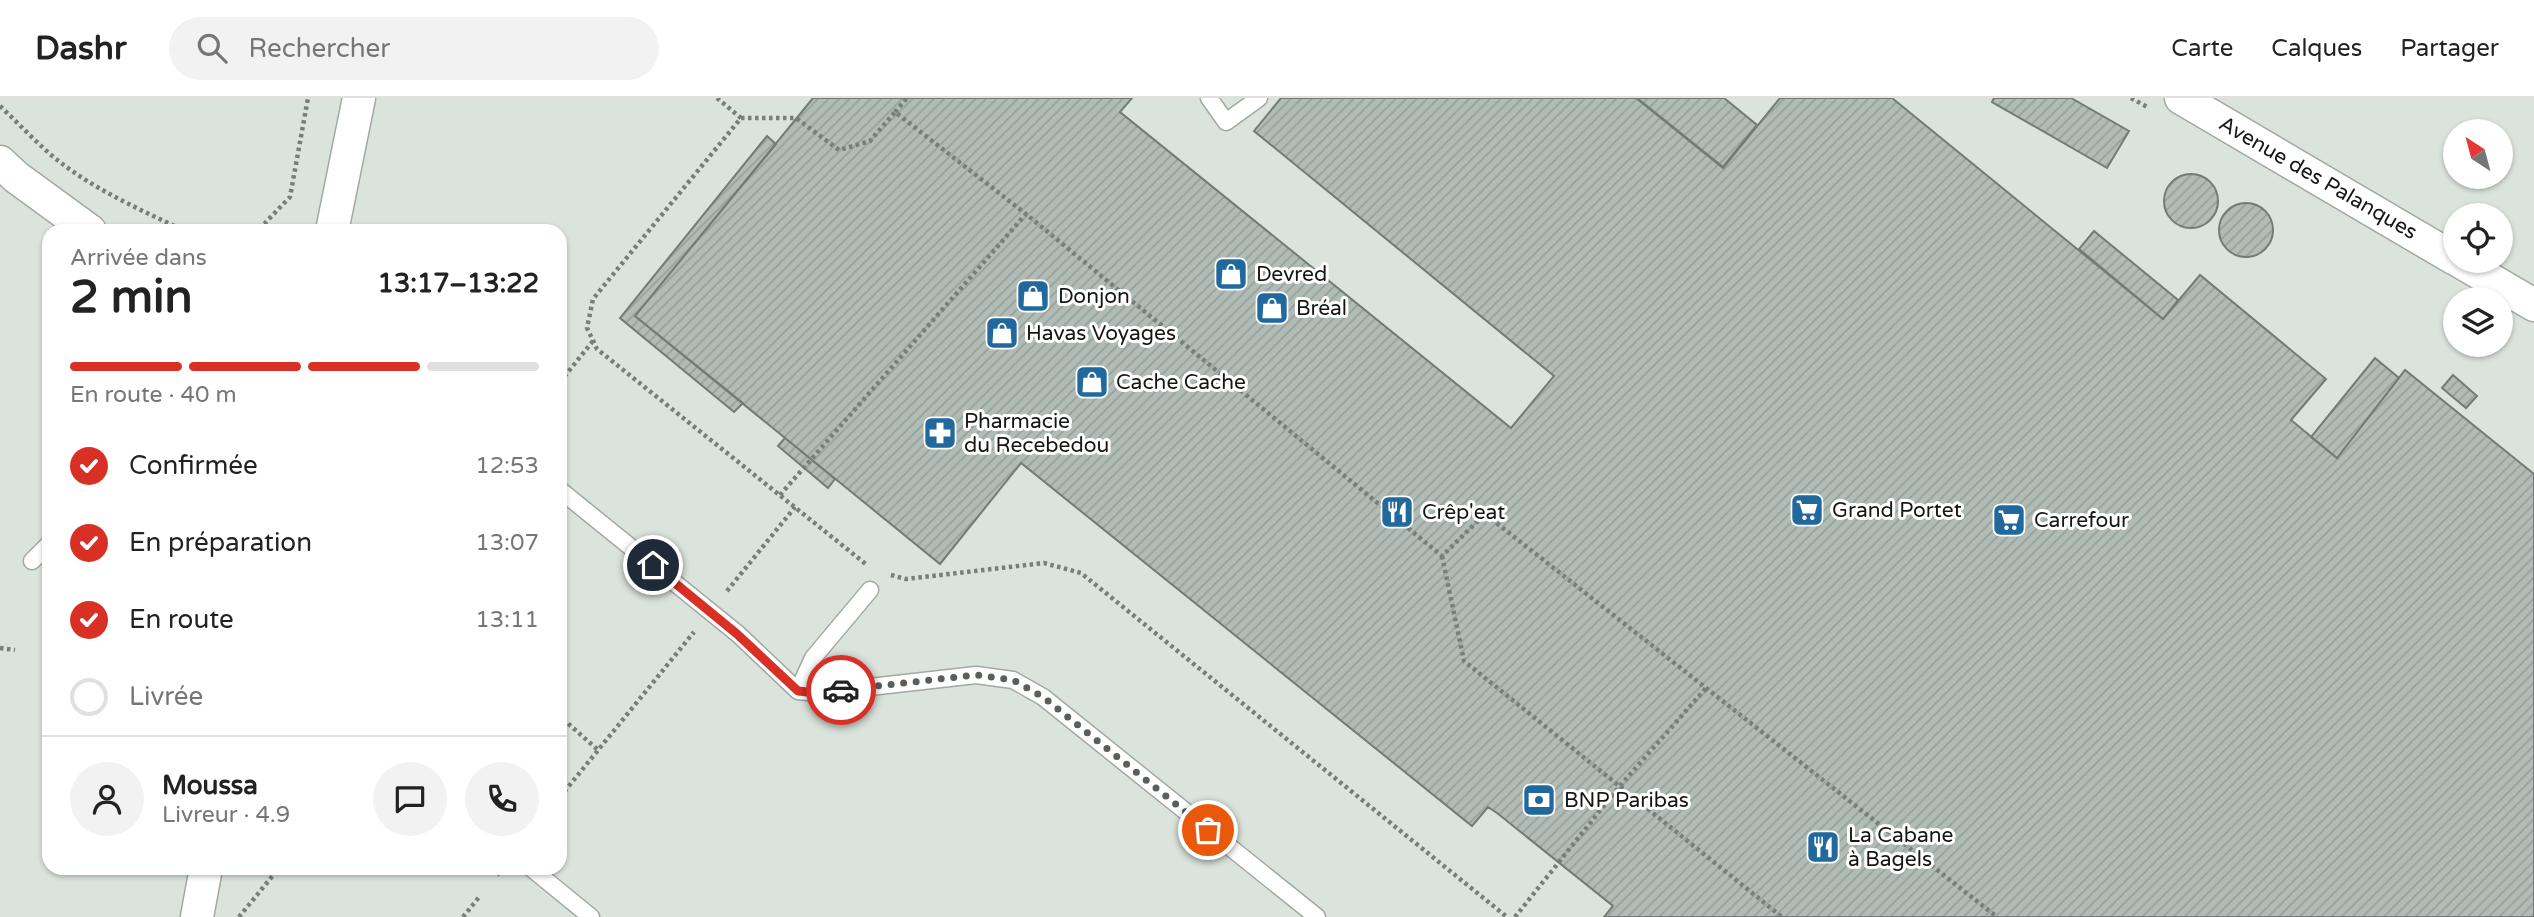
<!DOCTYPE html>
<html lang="fr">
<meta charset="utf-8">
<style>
:root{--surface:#fff;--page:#f2f2f2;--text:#222;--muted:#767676;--line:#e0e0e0;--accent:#d93025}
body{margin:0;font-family:"Varela Round",sans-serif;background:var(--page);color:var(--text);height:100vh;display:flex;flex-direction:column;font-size:26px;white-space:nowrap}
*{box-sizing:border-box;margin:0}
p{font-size:23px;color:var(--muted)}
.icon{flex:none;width:38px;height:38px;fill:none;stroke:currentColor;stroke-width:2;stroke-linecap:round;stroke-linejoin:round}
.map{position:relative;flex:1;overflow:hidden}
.details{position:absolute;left:42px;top:126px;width:525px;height:651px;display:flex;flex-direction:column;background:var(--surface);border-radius:21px;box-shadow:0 2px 5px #0004}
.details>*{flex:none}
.needle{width:46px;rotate:324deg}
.fabs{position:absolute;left:2443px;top:21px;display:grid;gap:14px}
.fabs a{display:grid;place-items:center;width:70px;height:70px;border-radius:50%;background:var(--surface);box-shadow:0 2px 5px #0004;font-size:35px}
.pin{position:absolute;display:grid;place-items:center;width:60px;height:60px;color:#fff;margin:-30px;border:4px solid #fff;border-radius:50%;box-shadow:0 2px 7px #0007}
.courier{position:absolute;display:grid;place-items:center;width:70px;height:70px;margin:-35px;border:5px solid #d93025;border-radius:50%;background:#fff;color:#222;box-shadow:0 2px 9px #0007}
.overview em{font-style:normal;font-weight:700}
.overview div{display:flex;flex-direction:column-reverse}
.overview{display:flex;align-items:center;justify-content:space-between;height:119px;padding:0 28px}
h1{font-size:46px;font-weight:700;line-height:52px}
.bar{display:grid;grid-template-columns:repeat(4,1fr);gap:10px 7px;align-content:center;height:84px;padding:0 28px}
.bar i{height:9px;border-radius:5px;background:var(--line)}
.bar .selected{background:var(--accent)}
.bar p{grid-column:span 4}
.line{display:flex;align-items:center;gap:18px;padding:0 28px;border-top:2px solid var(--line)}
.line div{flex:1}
.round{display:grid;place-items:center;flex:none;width:74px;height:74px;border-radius:37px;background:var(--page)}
ol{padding:0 28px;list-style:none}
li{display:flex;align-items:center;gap:21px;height:77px}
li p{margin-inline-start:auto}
li .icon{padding:7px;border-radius:50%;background:var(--accent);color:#fff;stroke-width:4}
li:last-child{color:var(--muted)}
li i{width:38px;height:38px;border:4px solid var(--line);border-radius:50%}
header{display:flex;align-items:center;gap:42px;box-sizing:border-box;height:98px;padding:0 35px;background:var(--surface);border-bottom:2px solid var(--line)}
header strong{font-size:33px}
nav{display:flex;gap:38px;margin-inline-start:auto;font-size:24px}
.search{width:490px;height:63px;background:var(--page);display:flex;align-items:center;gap:18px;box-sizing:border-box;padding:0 24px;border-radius:38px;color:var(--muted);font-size:26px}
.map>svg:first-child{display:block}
.building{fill:url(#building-hatch);stroke:#717b77;stroke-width:2}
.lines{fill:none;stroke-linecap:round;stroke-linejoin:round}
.lane-casing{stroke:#a1a9a2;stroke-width:19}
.street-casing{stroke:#a1a9a2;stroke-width:35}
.path{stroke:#787e79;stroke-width:4.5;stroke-dasharray:3.5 3.5;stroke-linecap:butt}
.lane{stroke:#fff;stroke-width:16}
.street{stroke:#fff;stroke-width:32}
.done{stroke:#5a5f5b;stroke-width:7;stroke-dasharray:0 12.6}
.route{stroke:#d93025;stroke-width:9}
.labels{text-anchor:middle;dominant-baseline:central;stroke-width:6;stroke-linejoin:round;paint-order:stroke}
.street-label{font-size:21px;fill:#151715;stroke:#fff}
.poi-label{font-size:21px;fill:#151715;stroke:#fff;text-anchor:start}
</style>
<header>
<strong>Dashr</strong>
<div class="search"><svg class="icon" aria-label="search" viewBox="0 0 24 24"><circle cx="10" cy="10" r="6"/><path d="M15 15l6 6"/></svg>Rechercher</div>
<nav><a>Carte</a><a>Calques</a><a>Partager</a></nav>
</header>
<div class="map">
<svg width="2534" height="819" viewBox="0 0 2534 819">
<defs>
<pattern id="building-hatch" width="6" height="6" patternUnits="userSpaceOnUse" patternTransform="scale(1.75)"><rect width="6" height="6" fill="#b1bcb7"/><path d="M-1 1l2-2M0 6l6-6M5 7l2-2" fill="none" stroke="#97a19c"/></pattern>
</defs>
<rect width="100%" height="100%" fill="#dbe4dc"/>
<path class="building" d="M813,0H1132L1120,14L1511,330L1554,278L1254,33L1281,0H1636L1723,70L1780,0H1892L2163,221L2200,177L2326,281L2291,322L2337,360L2405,272L2534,376V819H1604L1613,808L1497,715L1488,709L1472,728L1021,365L940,466L635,218Z
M1637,0H1724L1757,27L1723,69Z
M1994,0H2071L2129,33L2107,70L1992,4Z
M767,38L776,46L635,218L743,305L734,314L620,220Z
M2164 103a27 27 0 1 1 54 0a27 27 0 1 1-54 0Z
M2219 132a27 27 0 1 1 54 0a27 27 0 1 1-54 0Z
M2094,133L2178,202L2163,221L2079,151Z
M2375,260L2399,280L2337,360L2311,339Z
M2453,277L2477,298L2466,310L2442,290Z
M785,340L835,381L828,390L778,348Z"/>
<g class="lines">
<defs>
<path id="lane" d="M1209,0L1226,24L1259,0
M560,392L738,536L798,593L817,595L976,577L1013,582L1043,599L1317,819
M32,463L49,446
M798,593L813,560L870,492
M531,770L591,819"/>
<path id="street" d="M2181,0L2455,161
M0,64L16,79L90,133
M332,133L359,0
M2459,163L2534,207
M197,819L206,770"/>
</defs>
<use href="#lane" class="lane-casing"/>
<use href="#street" class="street-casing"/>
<path class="path" d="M717,0L741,20L593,201L587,230L597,251L867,467
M2131,0L2149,10
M0,8C17,24 33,41 50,56C90,90 139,111 185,133
M895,14L907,0
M741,20H796L839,52L870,43L895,14L1026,116
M252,133L265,125L290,99L308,0
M560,284L593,243
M780,397L1026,116L1442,458L1485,416L1997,819
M1442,458L1464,563L1782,819
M891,477L906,481L1044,465L1081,475L1507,819
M727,493L795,409
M0,550L15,552
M563,621L598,652
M560,699L694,534
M497,777L502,771
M239,819L279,770
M463,819L480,798
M1515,819L1619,689L1706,590"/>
<use href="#lane" class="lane"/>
<use href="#street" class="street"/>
</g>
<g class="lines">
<path class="done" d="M841,592L976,577L1013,582L1043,599L1208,732"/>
<path class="route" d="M653,467L737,536L798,593L817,595L841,592"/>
</g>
<defs>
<symbol id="shop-square" viewBox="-11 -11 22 22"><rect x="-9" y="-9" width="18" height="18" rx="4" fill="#21699d" stroke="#fff"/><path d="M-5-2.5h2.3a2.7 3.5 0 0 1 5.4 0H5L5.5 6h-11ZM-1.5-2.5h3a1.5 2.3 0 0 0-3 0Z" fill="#fff"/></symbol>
<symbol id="pharmacy-square" viewBox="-11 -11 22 22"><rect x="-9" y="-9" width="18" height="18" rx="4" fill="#21699d" stroke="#fff"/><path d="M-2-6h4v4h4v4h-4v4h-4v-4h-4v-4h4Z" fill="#fff"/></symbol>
<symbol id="supermarket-square" viewBox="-11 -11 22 22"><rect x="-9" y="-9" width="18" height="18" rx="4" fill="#21699d" stroke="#fff"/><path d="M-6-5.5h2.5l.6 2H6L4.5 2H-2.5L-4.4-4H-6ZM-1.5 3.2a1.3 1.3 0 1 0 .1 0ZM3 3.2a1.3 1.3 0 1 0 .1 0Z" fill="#fff"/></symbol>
<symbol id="restaurant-square" viewBox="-11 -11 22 22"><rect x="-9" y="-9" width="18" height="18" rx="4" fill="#21699d" stroke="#fff"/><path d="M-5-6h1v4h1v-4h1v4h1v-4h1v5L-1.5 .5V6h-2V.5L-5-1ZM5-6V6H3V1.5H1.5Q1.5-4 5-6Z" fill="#fff"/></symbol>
<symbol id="bank-square" viewBox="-11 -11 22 22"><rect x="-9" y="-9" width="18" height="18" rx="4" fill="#21699d" stroke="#fff"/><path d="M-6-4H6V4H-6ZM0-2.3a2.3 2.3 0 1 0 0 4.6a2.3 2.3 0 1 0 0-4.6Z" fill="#fff"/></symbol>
</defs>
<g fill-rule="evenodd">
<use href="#shop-square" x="1212" y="157" width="38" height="38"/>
<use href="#shop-square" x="1014" y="179" width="38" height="38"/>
<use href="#shop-square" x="1253" y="191" width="38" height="38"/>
<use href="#shop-square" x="983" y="216" width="38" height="38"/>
<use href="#shop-square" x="1073" y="265" width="38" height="38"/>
<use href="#pharmacy-square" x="921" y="316" width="38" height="38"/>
<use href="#supermarket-square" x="1788" y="393" width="38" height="38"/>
<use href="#restaurant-square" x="1378" y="395" width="38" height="38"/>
<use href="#supermarket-square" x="1990" y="403" width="38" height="38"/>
<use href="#bank-square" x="1520" y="683" width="38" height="38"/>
<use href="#restaurant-square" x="1804" y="730" width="38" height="38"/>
</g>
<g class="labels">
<g class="street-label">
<text transform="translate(2318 80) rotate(30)">Avenue des Palanques</text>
</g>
<g class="poi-label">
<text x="1256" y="176">Devred</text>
<text x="1058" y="198">Donjon</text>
<text x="1296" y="210">Bréal</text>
<text x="1026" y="235">Havas Voyages</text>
<text x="1116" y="284">Cache Cache</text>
<text x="964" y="323">Pharmacie<tspan x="964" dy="24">du Recebedou</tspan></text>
<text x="1832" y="412">Grand Portet</text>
<text x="1422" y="414">Crêp'eat</text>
<text x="2034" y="422">Carrefour</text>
<text x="1564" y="702">BNP Paribas</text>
<text x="1848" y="737">La Cabane<tspan x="1848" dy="24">à Bagels</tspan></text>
</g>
</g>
</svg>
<div class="fabs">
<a><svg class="needle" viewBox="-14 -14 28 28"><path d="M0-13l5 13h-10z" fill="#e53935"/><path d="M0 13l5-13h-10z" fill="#767676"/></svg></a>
<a><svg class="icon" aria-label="locate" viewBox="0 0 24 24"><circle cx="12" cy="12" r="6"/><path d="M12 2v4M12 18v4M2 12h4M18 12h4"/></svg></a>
<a><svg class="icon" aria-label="layers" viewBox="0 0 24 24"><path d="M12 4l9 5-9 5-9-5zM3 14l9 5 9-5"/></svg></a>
</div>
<div class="pin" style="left:1208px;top:732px;background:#ea580c"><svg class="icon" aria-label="bag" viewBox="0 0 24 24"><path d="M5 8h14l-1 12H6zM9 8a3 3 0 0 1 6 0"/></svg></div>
<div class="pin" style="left:653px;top:467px;background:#1f2937"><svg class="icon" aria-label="home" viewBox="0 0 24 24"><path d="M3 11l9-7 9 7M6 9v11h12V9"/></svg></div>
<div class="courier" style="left:841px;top:592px"><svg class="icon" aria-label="car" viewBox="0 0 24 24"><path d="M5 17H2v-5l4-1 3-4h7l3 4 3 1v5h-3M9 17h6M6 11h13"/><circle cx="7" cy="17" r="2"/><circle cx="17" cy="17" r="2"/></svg></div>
<section class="details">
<div class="overview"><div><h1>2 min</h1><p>Arrivée dans</p></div><em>13:17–13:22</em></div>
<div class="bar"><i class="selected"></i><i class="selected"></i><i class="selected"></i><i></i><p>En route · 40 m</p></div>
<ol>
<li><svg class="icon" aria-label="check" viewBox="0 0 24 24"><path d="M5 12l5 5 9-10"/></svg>Confirmée<p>12:53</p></li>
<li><svg class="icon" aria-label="check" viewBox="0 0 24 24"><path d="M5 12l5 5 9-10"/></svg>En préparation<p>13:07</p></li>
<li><svg class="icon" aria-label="check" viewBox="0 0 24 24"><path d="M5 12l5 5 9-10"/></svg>En route<p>13:11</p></li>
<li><i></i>Livrée</li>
</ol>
<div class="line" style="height:126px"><a class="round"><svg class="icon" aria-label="person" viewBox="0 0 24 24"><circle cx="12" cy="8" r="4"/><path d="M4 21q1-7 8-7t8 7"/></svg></a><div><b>Moussa</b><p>Livreur · 4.9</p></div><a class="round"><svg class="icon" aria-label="chat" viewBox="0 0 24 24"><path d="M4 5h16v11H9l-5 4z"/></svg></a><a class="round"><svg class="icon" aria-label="phone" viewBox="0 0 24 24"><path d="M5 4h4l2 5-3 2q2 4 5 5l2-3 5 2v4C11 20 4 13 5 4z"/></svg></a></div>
</section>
</div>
